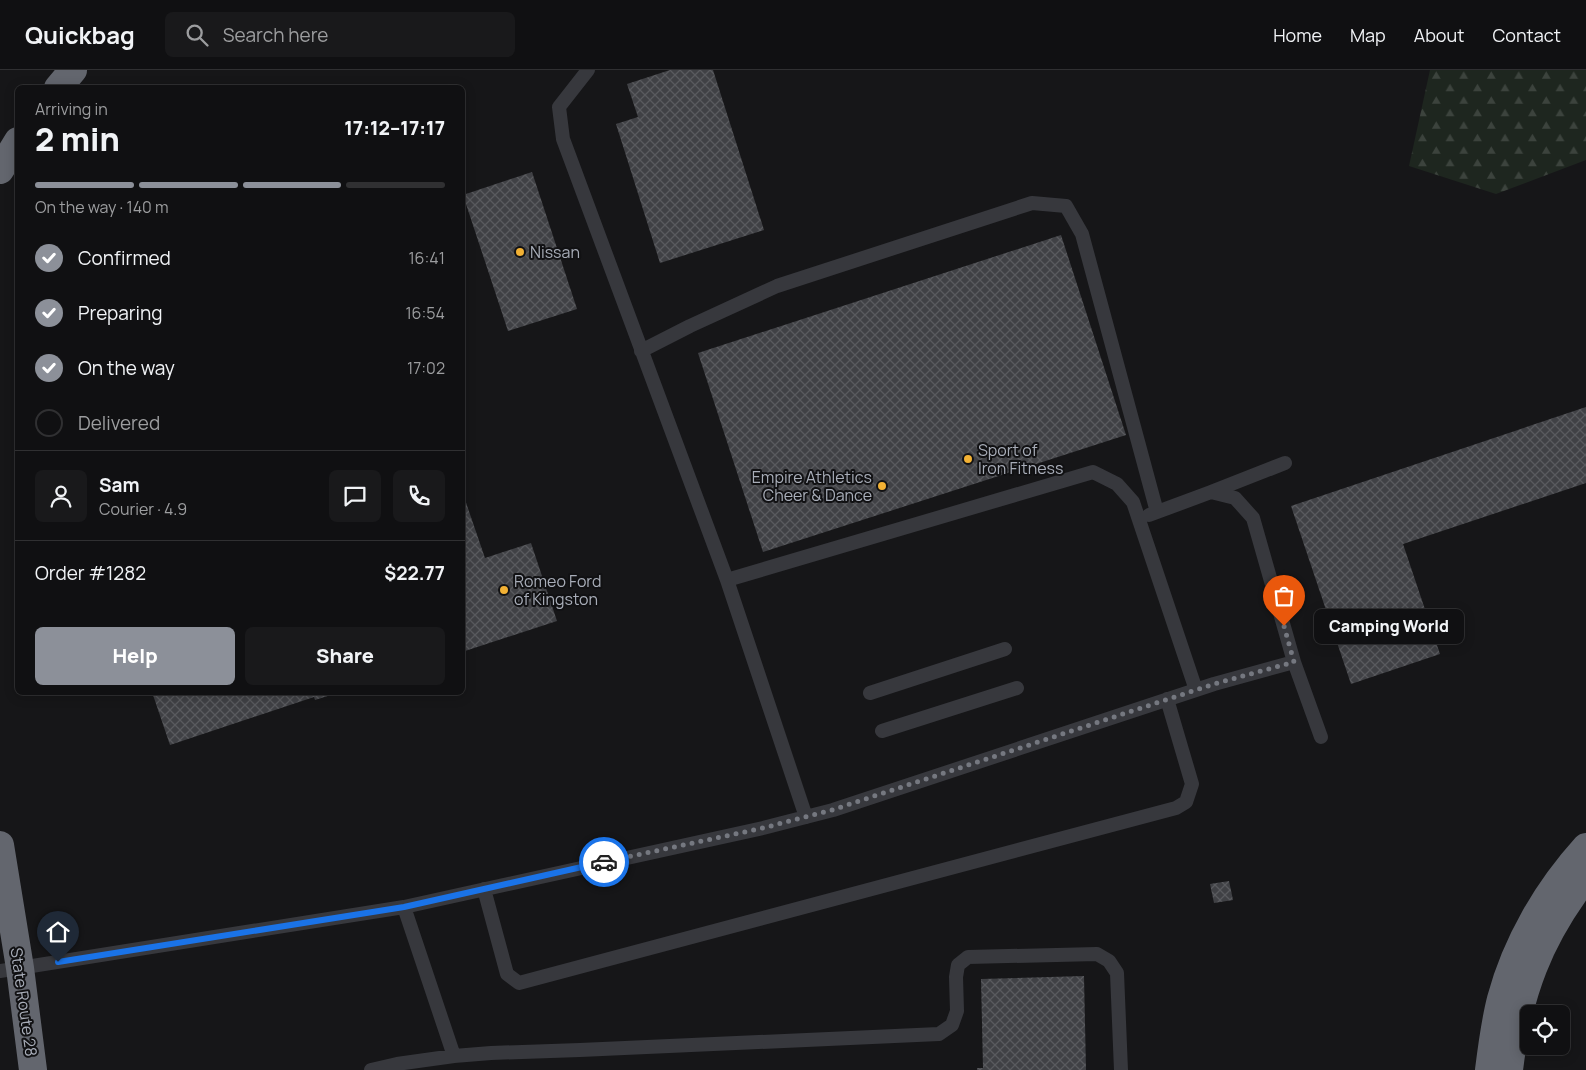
<!DOCTYPE html>
<meta charset="utf-8">
<style>
:root{--surface:#101012;--page:#19191b;--text:#f1f3f6;--muted:#9c9d9f;--line:#303032;--accent:#8c9099}
body{margin:0;font-family:Manrope,sans-serif;background:var(--page);color:var(--text);height:100vh;display:flex;flex-direction:column;font-size:19px;white-space:nowrap}
*{box-sizing:border-box;margin:0}
p{font-size:16px;color:var(--muted)}
.icon{flex:none;width:28px;height:28px;fill:none;stroke:currentColor;stroke-width:2;stroke-linecap:round;stroke-linejoin:round}
.map{position:relative;flex:1;overflow:hidden}
.panel{position:absolute;left:15px;top:15px;width:450px;height:610px;display:flex;flex-direction:column;background:var(--surface);border-radius:8px;box-shadow:0 2px 12px #0003,0 0 0 1px var(--line)}
.panel>*{flex:none}
.fabs{position:absolute;left:1520px;top:935px;display:grid;gap:10px}
.fabs a{display:grid;place-items:center;width:50px;height:50px;border-radius:8px;background:var(--surface);box-shadow:0 2px 12px #0003,0 0 0 1px var(--line);font-size:25px}
.pin{position:absolute;display:grid;place-items:center;width:42px;height:42px;color:#fff;margin:-51px -21px;border-radius:50% 50% 50% 0;rotate:-45deg;box-shadow:0 0 5px #0007}
.pin .icon{rotate:45deg}
.courier{position:absolute;display:grid;place-items:center;width:50px;height:50px;margin:-25px;border:4px solid #1a73e8;border-radius:50%;background:#fff;color:#222;box-shadow:0 1px 6px #0007}
.bubble{position:absolute;height:35px;border-radius:8px;background:var(--surface);box-shadow:0 2px 12px #0003,0 0 0 1px var(--line);font-size:16px;font-weight:800;line-height:35px;text-align:center}
.summary em{font-style:normal;font-weight:800}
.summary div{display:flex;flex-direction:column-reverse}
.summary{display:flex;align-items:center;justify-content:space-between;height:85px;padding:0 20px}
h1{font-size:32px;font-weight:800;line-height:38px}
.bar{display:grid;grid-template-columns:repeat(4,1fr);gap:8px 5px;align-content:center;height:60px;padding:0 20px}
.bar i{height:6px;border-radius:4px;background:var(--line)}
.bar .selected{background:var(--accent)}
.bar p{grid-column:span 4}
.line{display:flex;align-items:center;gap:12px;padding:0 20px;border-top:1px solid var(--line)}
.line div{flex:1}
.round{display:grid;place-items:center;flex:none;width:52px;height:52px;border-radius:8px;background:var(--page)}
ol{padding:0 20px;list-style:none}
li{display:flex;align-items:center;gap:15px;height:55px}
li p{margin-inline-start:auto}
li .icon{padding:5px;border-radius:50%;background:var(--accent);color:#fff;stroke-width:4}
li:last-child{color:var(--muted)}
li i{width:28px;height:28px;border:2px solid var(--line);border-radius:50%}
.button{display:flex;gap:10px;margin-top:auto;padding:10px 20px}
.button a{flex:1;height:58px;border-radius:8px;background:var(--accent);color:#fff;font-size:20px;font-weight:800;line-height:58px;text-align:center}
.button a+a{background:var(--page);color:var(--text)}
header{display:flex;align-items:center;gap:30px;box-sizing:border-box;height:70px;padding:0 25px;background:var(--surface);border-bottom:1px solid var(--line)}
header strong{font-size:24px}
nav{display:flex;gap:28px;margin-inline-start:auto;font-size:18px}
.search{width:350px;height:45px;background:var(--page);display:flex;align-items:center;gap:12px;box-sizing:border-box;padding:0 18px;border-radius:8px;color:var(--muted);font-size:19px}
.map>svg:first-child{display:block}
.forest{fill:url(#forest-firs)}
.building{fill:url(#building-cross-hatch)}
.lines{fill:none;stroke-linecap:round;stroke-linejoin:round}
.lane{stroke:#37383d;stroke-width:14}
.highway{stroke:#63666e;stroke-width:28}
.done{stroke:#757880;stroke-width:5;stroke-dasharray:0 9}
.route{stroke:#1a73e8;stroke-width:6}
.poi-dot{fill:#f2b134;stroke:#111113;stroke-width:2}
.labels{text-anchor:middle;dominant-baseline:central;stroke-width:4;stroke-linejoin:round;paint-order:stroke}
.poi-label{font-size:16px;fill:#a8adb8;stroke:#111113;text-anchor:start}
.street-label{font-size:16px;fill:#a8adb8;stroke:#111113}
</style>
<header>
<strong>Quickbag</strong>
<div class="search"><svg class="icon" aria-label="search" viewBox="0 0 24 24"><circle cx="10" cy="10" r="6"/><path d="M15 15l6 6"/></svg>Search here</div>
<nav><a>Home</a><a>Map</a><a>About</a><a>Contact</a></nav>
</header>
<div class="map">
<svg width="1586" height="1000" viewBox="0 0 1586 1000">
<defs>
<pattern id="forest-firs" width="22" height="20" patternUnits="userSpaceOnUse" patternTransform="scale(1.25)"><rect width="22" height="20" fill="#1e261f"/><path d="M5 1l3.5 6h-7zM16 11l3.5 6h-7z" fill="#3c433d"/></pattern>
<pattern id="building-cross-hatch" width="8" height="8" patternUnits="userSpaceOnUse" patternTransform="scale(1.25)"><rect width="8" height="8" fill="#404145"/><path d="M0 0l8 8M0 8l8-8" fill="none" stroke="#595a5e"/></pattern>
</defs>
<rect width="100%" height="100%" fill="#161618"/>
<path class="forest" d="M1430,0H1586V90L1496,124L1409,96Z"/>
<path class="building" d="M670,0H713L764,160L660,193L616,54L638,47L627,14Z
M532,102L577,239L508,261L463,125Z
M1061,165L1126,365L763,482L698,283Z
M1586,337V413L1403,474L1440,584L1351,614L1291,436Z
M462,421L485,488L531,473L557,551L462,582Z
M152,622H337V623L315,630L314,627L170,675Z
M1229,811L1233,830L1214,833L1210,814Z
M1084,906L1086,1000H977V998H983L981,909Z"/>
<g class="lines">
<path class="lane" d="M588,0L559,37L563,69L727,510L806,747
M641,281L690,256L777,216L1032,133L1066,136L1082,164L1157,442
M1211,422L1285,393
M1149,445L1211,422L1235,428L1253,448L1294,592
M727,510L1093,402L1117,414L1133,432L1196,620
M870,623L1005,579
M882,661L1017,618
M484,819L507,904L519,913L1176,738L1186,732L1192,714L1167,629
M404,837L454,986
M0,901L404,837L763,758L833,740L1214,614L1294,592L1321,667
M371,1000L397,994L454,986L491,983L580,980L939,964L952,955L957,941L956,907L958,895L968,887L1097,884L1109,891L1117,903L1121,1000"/>
<path class="highway" d="M58,18L73,0
M0,100L18,71
M0,775L20,898L33,1000
M1489,1000C1492,976 1495,952 1501,929C1516,873 1547,820 1586,777
M1509,1000C1518,923 1539,868 1586,807"/>
</g>
<g class="lines">
<path class="done" d="M604,792L763,758L832,740L1214,614L1294,592L1284,556"/>
<path class="route" d="M58,892L404,837L604,792"/>
</g>
<g class="poi-dot">
<circle cx="520" cy="182" r="5"/>
<circle cx="968" cy="389" r="5"/>
<circle cx="882" cy="416" r="5"/>
<circle cx="504" cy="520" r="5"/>
</g>
<g class="labels">
<g class="poi-label">
<text x="530" y="182">Nissan</text>
<text x="978" y="380">Sport of<tspan x="978" dy="18">Iron Fitness</tspan></text>
<text x="872" y="407" text-anchor="end">Empire Athletics<tspan x="872" dy="18">Cheer &amp; Dance</tspan></text>
<text x="514" y="511">Romeo Ford<tspan x="514" dy="18">of Kingston</tspan></text>
</g>
<g class="street-label">
<text transform="translate(24 932) rotate(82)">State Route 28</text>
</g>
</g>
</svg>
<div class="fabs">
<a><svg class="icon" aria-label="locate" viewBox="0 0 24 24"><circle cx="12" cy="12" r="6"/><path d="M12 2v4M12 18v4M2 12h4M18 12h4"/></svg></a>
</div>
<div class="pin" style="left:1284px;top:556px;background:#ea580c"><svg class="icon" aria-label="bag" viewBox="0 0 24 24"><path d="M5 8h14l-1 12H6zM9 8a3 3 0 0 1 6 0"/></svg></div>
<div class="pin" style="left:58px;top:892px;background:#1f2937"><svg class="icon" aria-label="home" viewBox="0 0 24 24"><path d="M3 11l9-7 9 7M6 9v11h12V9"/></svg></div>
<div class="courier" style="left:604px;top:792px"><svg class="icon" aria-label="car" viewBox="0 0 24 24"><path d="M5 17H2v-5l4-1 3-4h7l3 4 3 1v5h-3M9 17h6M6 11h13"/><circle cx="7" cy="17" r="2"/><circle cx="17" cy="17" r="2"/></svg></div>
<div class="bubble" style="left:1314px;top:539px;width:150px">Camping World</div>
<section class="panel">
<div class="summary"><div><h1>2 min</h1><p>Arriving in</p></div><em>17:12–17:17</em></div>
<div class="bar"><i class="selected"></i><i class="selected"></i><i class="selected"></i><i></i><p>On the way · 140 m</p></div>
<ol>
<li><svg class="icon" aria-label="check" viewBox="0 0 24 24"><path d="M5 12l5 5 9-10"/></svg>Confirmed<p>16:41</p></li>
<li><svg class="icon" aria-label="check" viewBox="0 0 24 24"><path d="M5 12l5 5 9-10"/></svg>Preparing<p>16:54</p></li>
<li><svg class="icon" aria-label="check" viewBox="0 0 24 24"><path d="M5 12l5 5 9-10"/></svg>On the way<p>17:02</p></li>
<li><i></i>Delivered</li>
</ol>
<div class="line" style="height:90px"><a class="round"><svg class="icon" aria-label="person" viewBox="0 0 24 24"><circle cx="12" cy="8" r="4"/><path d="M4 21q1-7 8-7t8 7"/></svg></a><div><b>Sam</b><p>Courier · 4.9</p></div><a class="round"><svg class="icon" aria-label="chat" viewBox="0 0 24 24"><path d="M4 5h16v11H9l-5 4z"/></svg></a><a class="round"><svg class="icon" aria-label="phone" viewBox="0 0 24 24"><path d="M5 4h4l2 5-3 2q2 4 5 5l2-3 5 2v4C11 20 4 13 5 4z"/></svg></a></div>
<div class="line" style="height:65px"><div>Order #1282</div><b>$22.77</b></div>
<div class="button"><a>Help</a><a>Share</a></div>
</section>
</div>
